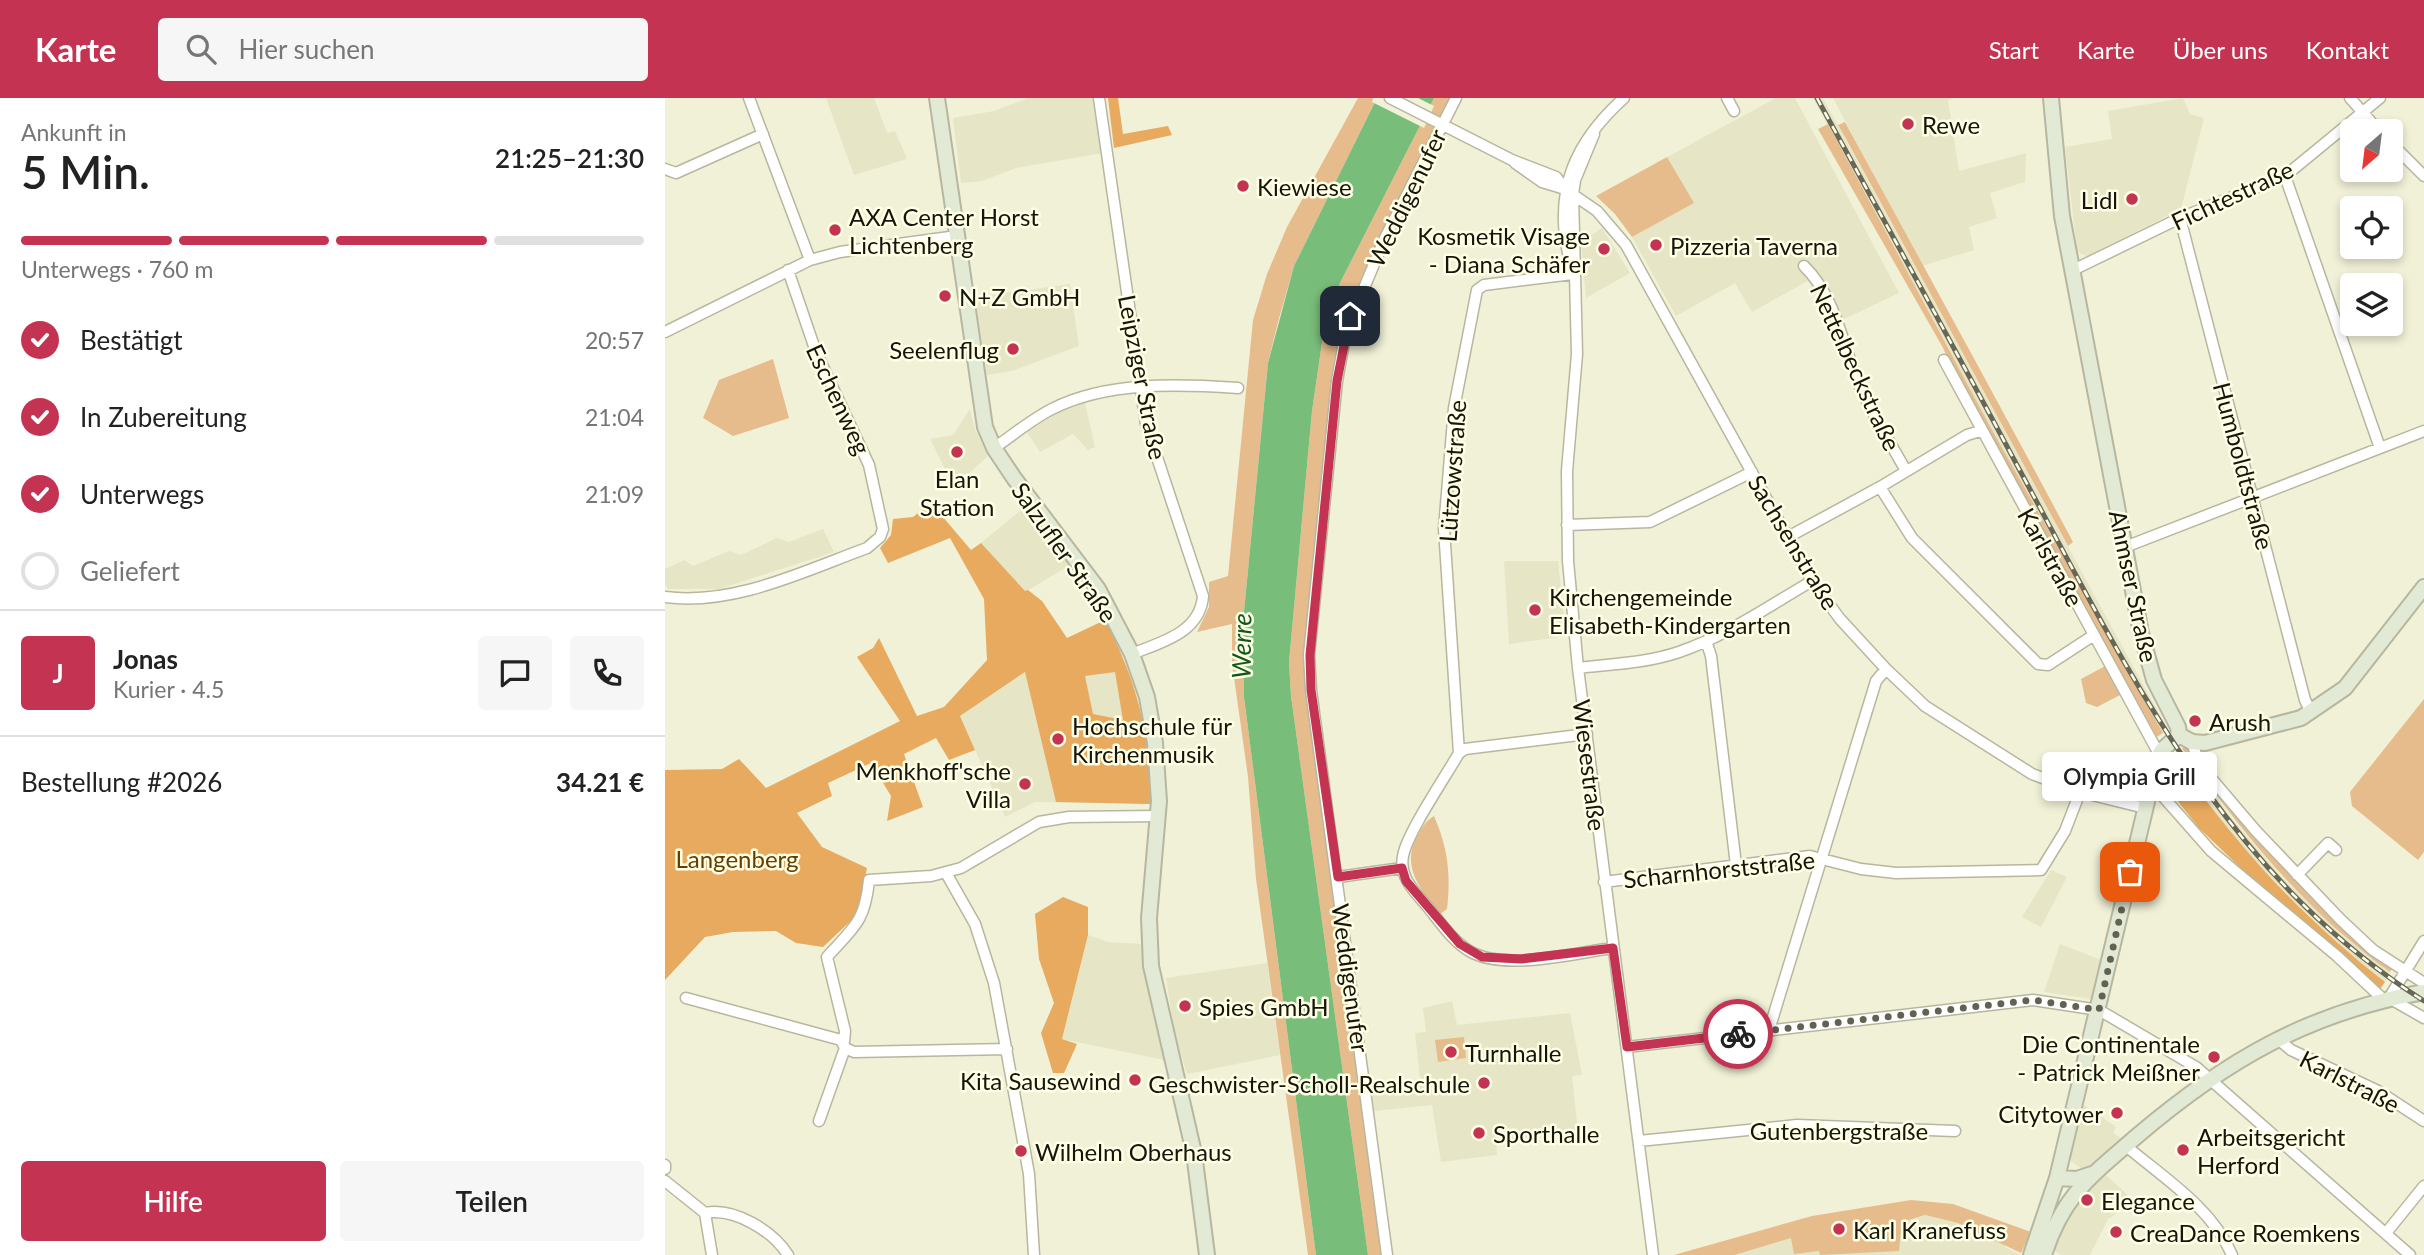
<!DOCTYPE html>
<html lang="de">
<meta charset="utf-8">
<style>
:root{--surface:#fff;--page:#f6f6f6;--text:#222;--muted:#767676;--line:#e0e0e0;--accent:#c43452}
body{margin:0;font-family:Lato,sans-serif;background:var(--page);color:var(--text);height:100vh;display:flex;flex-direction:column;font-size:26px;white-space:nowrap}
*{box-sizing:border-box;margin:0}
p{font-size:23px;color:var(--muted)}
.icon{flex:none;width:38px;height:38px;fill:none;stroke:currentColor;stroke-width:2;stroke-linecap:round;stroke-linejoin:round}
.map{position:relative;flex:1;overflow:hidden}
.drawer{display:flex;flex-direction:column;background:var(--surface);width:665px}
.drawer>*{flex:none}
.needle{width:46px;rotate:208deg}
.fabs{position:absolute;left:1675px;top:21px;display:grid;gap:14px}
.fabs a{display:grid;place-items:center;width:63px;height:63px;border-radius:7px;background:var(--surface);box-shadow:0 4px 10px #0003;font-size:35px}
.pin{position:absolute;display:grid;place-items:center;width:60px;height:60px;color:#fff;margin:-30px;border-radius:14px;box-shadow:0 4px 10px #0006}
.courier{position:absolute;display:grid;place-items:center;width:70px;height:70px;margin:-35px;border:5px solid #c43452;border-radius:50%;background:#fff;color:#222;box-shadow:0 2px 9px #0007}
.bubble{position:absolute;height:49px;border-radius:7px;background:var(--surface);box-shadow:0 4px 10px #0003;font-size:23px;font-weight:600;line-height:49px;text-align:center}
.summary em{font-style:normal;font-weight:600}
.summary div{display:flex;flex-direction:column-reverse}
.summary{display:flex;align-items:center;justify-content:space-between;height:119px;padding:0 21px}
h1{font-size:46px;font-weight:600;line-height:52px}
.bar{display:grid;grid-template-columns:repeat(4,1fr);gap:10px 7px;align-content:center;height:84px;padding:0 21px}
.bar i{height:9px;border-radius:5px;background:var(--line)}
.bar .on{background:var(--accent)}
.bar p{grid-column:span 4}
.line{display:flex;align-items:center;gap:18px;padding:0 21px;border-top:2px solid var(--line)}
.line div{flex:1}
.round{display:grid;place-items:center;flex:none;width:74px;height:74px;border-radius:7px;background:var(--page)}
ol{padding:0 21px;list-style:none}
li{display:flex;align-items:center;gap:21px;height:77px}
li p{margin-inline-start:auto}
li .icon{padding:7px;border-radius:50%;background:var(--accent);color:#fff;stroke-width:4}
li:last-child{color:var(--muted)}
li i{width:38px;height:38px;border:4px solid var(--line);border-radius:50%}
.action{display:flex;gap:14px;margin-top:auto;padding:14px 21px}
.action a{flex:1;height:80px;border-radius:7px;background:var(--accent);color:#fff;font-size:28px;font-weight:600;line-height:80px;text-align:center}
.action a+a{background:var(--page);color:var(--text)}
header{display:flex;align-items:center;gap:42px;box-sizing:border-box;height:98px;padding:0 35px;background:var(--accent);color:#fff}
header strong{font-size:33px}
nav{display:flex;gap:38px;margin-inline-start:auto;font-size:24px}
.search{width:490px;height:63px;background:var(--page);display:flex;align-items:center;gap:18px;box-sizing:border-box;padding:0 24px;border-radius:7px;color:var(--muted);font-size:26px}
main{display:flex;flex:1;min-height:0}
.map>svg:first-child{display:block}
.built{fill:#e6e5c5}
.green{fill:#e7bc8d}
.forest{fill:#e8aa5f;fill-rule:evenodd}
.water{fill:#79bd7a}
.pier{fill:#f1f1d8}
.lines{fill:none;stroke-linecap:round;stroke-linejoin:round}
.stream{stroke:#79bd7a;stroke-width:2.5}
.street-casing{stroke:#b7b79f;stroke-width:13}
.secondary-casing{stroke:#b7b79f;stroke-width:18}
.street{stroke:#fff;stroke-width:10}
.secondary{stroke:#e2ead6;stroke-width:14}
.rail-casing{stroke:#676758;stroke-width:5}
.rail{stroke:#ffffe5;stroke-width:2.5;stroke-dasharray:8;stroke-linecap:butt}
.done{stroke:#626253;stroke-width:7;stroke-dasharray:0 12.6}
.route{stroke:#c43452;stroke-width:9}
.poi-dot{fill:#c43452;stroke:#ffffe5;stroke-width:2.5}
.labels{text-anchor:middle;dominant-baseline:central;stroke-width:5;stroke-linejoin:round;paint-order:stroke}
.poi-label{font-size:24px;fill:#15150c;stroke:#ffffe5;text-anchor:start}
.street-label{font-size:24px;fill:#15150c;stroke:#ffffe5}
.park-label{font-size:24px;fill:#663e00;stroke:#ffffe5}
.water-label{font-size:26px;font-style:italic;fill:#115919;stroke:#ffffe5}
</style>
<header>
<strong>Karte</strong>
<div class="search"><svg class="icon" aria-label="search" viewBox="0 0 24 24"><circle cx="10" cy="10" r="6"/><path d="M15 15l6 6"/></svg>Hier suchen</div>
<nav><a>Start</a><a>Karte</a><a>Über uns</a><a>Kontakt</a></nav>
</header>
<main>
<section class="drawer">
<div class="summary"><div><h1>5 Min.</h1><p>Ankunft in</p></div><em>21:25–21:30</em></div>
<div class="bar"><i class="on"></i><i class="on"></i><i class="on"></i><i></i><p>Unterwegs · 760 m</p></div>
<ol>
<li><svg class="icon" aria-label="check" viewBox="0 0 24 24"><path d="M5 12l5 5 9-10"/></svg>Bestätigt<p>20:57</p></li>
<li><svg class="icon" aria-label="check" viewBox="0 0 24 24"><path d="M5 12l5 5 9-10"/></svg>In Zubereitung<p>21:04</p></li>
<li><svg class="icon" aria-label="check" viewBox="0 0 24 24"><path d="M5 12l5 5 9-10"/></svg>Unterwegs<p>21:09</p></li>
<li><i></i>Geliefert</li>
</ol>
<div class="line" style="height:126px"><b class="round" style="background:var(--accent);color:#fff">J</b><div><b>Jonas</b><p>Kurier · 4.5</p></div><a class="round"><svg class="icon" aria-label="chat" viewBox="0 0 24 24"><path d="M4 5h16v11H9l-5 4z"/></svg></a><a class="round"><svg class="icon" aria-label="phone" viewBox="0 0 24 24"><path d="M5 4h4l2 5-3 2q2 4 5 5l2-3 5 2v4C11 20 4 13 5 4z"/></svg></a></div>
<div class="line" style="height:91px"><div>Bestellung #2026</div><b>34.21 €</b></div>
<div class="action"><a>Hilfe</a><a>Teilen</a></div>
</section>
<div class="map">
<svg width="1759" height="1157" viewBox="0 0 1759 1157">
<rect width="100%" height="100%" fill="#f1f1d8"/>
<path class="built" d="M161,0H209L222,35L230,33L242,61L189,77Z
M363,0H429L438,55L351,70L317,83L296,85L288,20L329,13Z
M1111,0H1130L1234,195L1175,223L1153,177L1087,214L1070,185L1011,218L967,139L1028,105L1002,59Z
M1148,0H1158L1503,632L1498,635L1326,330Z
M1168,0H1289L1283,2L1294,73L1361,55L1360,84L1325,95L1332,120L1304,129L1309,152L1257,168Z
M1518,0L1525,16L1539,20L1516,111L1422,158L1416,156L1412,152L1400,49L1447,41L1443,13Z
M937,130L965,175L921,200L916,144Z
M405,186L414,248L347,273L322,277L310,199Z
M420,305L430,349L423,352L408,336L375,354L362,334L396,313Z
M305,311L310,331L323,358L289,389L265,341L288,337Z
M361,408L405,467L360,494L316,445Z
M158,431L169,454L54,491H3L0,485V471L19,462L28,468L64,453L76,457L112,440L124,444Z
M839,463H893L901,538L844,546Z
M452,567L480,631L485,706L370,704L340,719L295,618L361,574Z
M1517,650L1568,722L1619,781L1681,840L1725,874L1720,884L1660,836L1573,746L1509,657Z
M1386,772L1402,779L1376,829L1357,819Z
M423,837L443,844L477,846L483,891L499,962L397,941Z
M1395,846L1436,862L1426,901L1379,894Z
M602,865L615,957L522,976L509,933L501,880Z
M787,903L792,927L905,915L917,977L907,978L913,1034L831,1043L832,1057L776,1064L767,1007L709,1013L706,988L755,981L750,935L761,934L758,910Z
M1419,1007L1451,1029L1448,1035L1457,1041L1418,1072L1405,1062Z
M1441,1077L1469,1103L1443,1121L1425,1157H1397L1387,1152L1404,1113Z
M1260,1117L1293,1125L1341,1146L1340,1149L1356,1157H1070L1126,1140L1237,1124Z"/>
<path class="green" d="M693,0H712L629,168L613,224L603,265L578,524L579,599L651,1157H643L591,781L583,679L567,565V526L532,534L544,509V484L563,478L588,222L602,176L622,129Z
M769,0H787L699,178L678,232L642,557L719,1157H703L626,598L624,564L647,313L660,224L675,185Z
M1180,24C1256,164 1333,303 1408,444L1403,448L1181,41L1173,27Z
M1163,26L1326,330L1498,635L1492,639L1306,308L1277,248L1153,31Z
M1002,59L1029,105L967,139L950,116L931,98Z
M108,261L124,320L68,338L38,320L54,282Z
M1444,566L1459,595L1432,609L1421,605L1416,581Z
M1759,601V754L1753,762L1687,708L1685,694Z
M1522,649L1540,677L1728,869L1725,874C1640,813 1577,735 1517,650Z
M769,718C783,750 786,776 782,811L775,816C757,794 735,768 752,739C757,730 760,723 769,718Z
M799,939L801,960L773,964L770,942Z
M1246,1102L1288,1106L1366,1134L1356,1155L1293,1125L1260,1117L1237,1124L1234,1153L1155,1157L1154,1153L1129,1156L1126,1140L1070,1157H1009L1147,1118Z"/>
<path class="forest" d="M443,0H453L458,36L503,28L507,37L449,50Z
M266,405L306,452L316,445L360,493L363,492L377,503L402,540L440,522C472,583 486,637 485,706L391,704L360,574L295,618L310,652L284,662L271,640L239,656L258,709L222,723L226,698L206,665L163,685L167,698L132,715L157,749L202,770L193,816L158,849L131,845L111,833L68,834L40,839L0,882V672L57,671L74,661L101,690L235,623L192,559L208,550L214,540L252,618L279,609L322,562L319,501L285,440L223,465L215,450L226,437L228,421L248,419ZM450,574L458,622L428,616L420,578Z
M1509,657C1568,745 1636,819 1720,884L1715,891L1580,774L1534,730L1499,686L1498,678Z
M398,799L423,809V837L397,941L412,946L399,975H388L376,935L389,905L374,861L370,816Z"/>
<path class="water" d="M712,0H769L675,185L660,224L647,313L624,564L626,598L703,1157H651L579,599L578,524L603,265L629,168Z"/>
<path class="pier" d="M708,0H753L769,8L759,30L707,4Z"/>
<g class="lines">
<path class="stream" d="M309,768L316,764"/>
<defs>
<path id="street" d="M84,0L145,162
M434,0L481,326L538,498C535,535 496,544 467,556
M725,0L847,62L891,79L900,91L932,113L961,147L1147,483L1175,521L1221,571L1260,608L1367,676L1415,694L1480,710
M1062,0L1069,13
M1685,0L1714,33
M929,36L910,82L908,96L912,256L902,373L903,463L913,570L988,1157
M1726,45L1759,78
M850,65L877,84L900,91
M0,71L11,75L98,36
M1620,78L1715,350
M1515,120L1640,602L1646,614
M903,155C889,91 911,43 959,0
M1139,168C1172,200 1178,251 1196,291C1209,319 1226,346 1241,373
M1406,173L1515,120L1620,78L1715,0
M0,234L145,162L175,154L292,138
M1279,262L1494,656
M329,350C348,337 367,321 387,311C442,283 513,286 573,290
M1215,389L1247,440L1373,566L1383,567L1429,537
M902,427L985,424L1087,374
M1123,439L1215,389L1302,337L1315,333
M1460,449L1759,333
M0,499C69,508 139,473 202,450L215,439L218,431L204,367L151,254L123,172
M1041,543L1046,558L1071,767
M913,570C947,566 982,565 1014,554C1061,538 1104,508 1147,483
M922,636L800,651L794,655C781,678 742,735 738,758C734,779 749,793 762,808C775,824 788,844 806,854C841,873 909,855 948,850
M1527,644L1534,666L1591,733L1676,822L1708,852L1759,885
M794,655L779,431L789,310L812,192L819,187L908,176
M1486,685L1546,753L1672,858L1719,902
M281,775L310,826L329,885L364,1076L369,1157
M1632,777L1663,745L1671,752
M673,779L737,770
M939,784L1145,758L1196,771L1231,775L1376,772L1400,733L1415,694
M1759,843L1724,900L1759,920
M21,900L176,942L180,950L189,954L342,951
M1104,932L1211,583L1221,571
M1613,941L1626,952L1713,993L1759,1023
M179,944L180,933L162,859C189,829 200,824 204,782L266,778L296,770L374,724L404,719L494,718
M962,949L1368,902L1434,912L1531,969L1745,1157
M154,1023L180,950
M974,1043L1132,1027L1290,1033
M1461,1048C1499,1080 1547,1110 1567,1157
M0,1067V1071
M0,1083L40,1115C69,1109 108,1133 123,1157
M40,1115L47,1157
M1721,1135L1759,1088
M722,1157L646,592L644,557L672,283L681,233L720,140L791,0"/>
<path id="secondary" d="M272,0L320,329L329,350L349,380L433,491L467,556L482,599L490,645L494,703L484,820L486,868L529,1055L542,1157
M1386,0L1397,118L1476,535L1489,582L1513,629L1514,637
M1514,637L1527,644L1540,645L1636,620L1680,590L1759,489
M1392,1080L1412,1081L1427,1076
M1366,1157L1392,1080L1492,662L1497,652L1514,637
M1379,1157C1398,1097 1426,1078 1472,1038C1560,963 1644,914 1759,894"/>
</defs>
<use href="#street" class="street-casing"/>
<use href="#secondary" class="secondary-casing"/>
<use href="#street" class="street"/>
<use href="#secondary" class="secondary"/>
<defs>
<path id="rail" d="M1152,0C1219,123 1287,245 1353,369C1463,572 1557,775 1759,903"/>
</defs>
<use href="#rail" class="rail-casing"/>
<use href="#rail" class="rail"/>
</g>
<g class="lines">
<path class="done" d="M1073,936L1368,902L1434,912L1465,774"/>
<path class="route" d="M685,218L672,283L645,557L646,592L673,779L737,770L741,783L795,846L817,859L856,861L948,850L962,949L1073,936"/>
</g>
<g class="poi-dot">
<circle cx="1243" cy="26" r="7"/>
<circle cx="578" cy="88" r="7"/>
<circle cx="1467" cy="101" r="7"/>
<circle cx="170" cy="132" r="7"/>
<circle cx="991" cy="147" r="7"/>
<circle cx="939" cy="151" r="7"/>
<circle cx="280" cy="198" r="7"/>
<circle cx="348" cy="251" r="7"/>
<circle cx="292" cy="354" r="7"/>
<circle cx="870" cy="512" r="7"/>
<circle cx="1530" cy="623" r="7"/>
<circle cx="393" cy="641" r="7"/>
<circle cx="360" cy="686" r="7"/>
<circle cx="520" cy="908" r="7"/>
<circle cx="786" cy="954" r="7"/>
<circle cx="1549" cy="959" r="7"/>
<circle cx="470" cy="982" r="7"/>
<circle cx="819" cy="985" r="7"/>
<circle cx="1452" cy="1015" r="7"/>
<circle cx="814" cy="1035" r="7"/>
<circle cx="1518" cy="1052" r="7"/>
<circle cx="356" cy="1053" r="7"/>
<circle cx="1422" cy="1102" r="7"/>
<circle cx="1174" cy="1131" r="7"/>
<circle cx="1451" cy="1134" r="7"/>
</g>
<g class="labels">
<g class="poi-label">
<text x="1257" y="26">Rewe</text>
<text x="592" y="88">Kiewiese</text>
<text x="1453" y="101" text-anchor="end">Lidl</text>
<text x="184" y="118">AXA Center Horst<tspan x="184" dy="28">Lichtenberg</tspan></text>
<text x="925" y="137" text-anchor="end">Kosmetik Visage<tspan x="925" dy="28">- Diana Schäfer</tspan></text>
<text x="1005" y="147">Pizzeria Taverna</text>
<text x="294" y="198">N+Z GmbH</text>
<text x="334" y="251" text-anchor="end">Seelenflug</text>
<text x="292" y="380" text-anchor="middle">Elan<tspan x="292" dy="28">Station</tspan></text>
<text x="884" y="498">Kirchengemeinde<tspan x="884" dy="28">Elisabeth-Kindergarten</tspan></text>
<text x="1544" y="623">Arush</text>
<text x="407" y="627">Hochschule für<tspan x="407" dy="28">Kirchenmusik</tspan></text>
<text x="346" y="672" text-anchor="end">Menkhoff'sche<tspan x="346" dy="28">Villa</tspan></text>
<text x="534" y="908">Spies GmbH</text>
<text x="1535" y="945" text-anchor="end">Die Continentale<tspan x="1535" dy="28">- Patrick Meißner</tspan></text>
<text x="800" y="954">Turnhalle</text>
<text x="456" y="982" text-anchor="end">Kita Sausewind</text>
<text x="805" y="985" text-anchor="end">Geschwister-Scholl-Realschule</text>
<text x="1438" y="1015" text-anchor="end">Citytower</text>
<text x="828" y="1035">Sporthalle</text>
<text x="1532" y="1038">Arbeitsgericht<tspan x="1532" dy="28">Herford</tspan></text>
<text x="370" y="1053">Wilhelm Oberhaus</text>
<text x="1436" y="1102">Elegance</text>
<text x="1188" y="1131">Karl Kranefuss</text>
<text x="1465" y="1134">CreaDance Roemkens</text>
</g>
<g class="street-label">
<text transform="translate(1567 97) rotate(-25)">Fichtestraße</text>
<text transform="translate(741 100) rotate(-64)">Weddigenufer</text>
<text transform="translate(1191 269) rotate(65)">Nettelbeckstraße</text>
<text transform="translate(478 279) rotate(79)">Leipziger Straße</text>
<text transform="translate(174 301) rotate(65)">Eschenweg</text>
<text transform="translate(1579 368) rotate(75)">Humboldtstraße</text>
<text transform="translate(787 373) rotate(-86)">Lützowstraße</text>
<text transform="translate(1129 444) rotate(59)">Sachsenstraße</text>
<text transform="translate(400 454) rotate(55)">Salzufler Straße</text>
<text transform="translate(1386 459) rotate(61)">Karlstraße</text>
<text transform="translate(1469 488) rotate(78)">Ahmser Straße</text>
<text transform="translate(925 667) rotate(83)">Wiesestraße</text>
<text transform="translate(1054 771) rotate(-6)">Scharnhorststraße</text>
<text transform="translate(686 880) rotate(82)">Weddigenufer</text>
<text transform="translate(1685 983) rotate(27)">Karlstraße</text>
<text x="1174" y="1032">Gutenbergstraße</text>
</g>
<g class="park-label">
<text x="72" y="760">Langenberg</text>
</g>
<g class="water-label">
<text transform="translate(576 548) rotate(-89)">Werre</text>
</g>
</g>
</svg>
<div class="fabs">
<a><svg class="needle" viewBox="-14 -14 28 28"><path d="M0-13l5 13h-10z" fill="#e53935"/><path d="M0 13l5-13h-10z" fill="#767676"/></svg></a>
<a><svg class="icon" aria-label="locate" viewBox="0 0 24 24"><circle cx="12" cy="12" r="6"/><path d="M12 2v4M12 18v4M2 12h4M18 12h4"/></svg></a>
<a><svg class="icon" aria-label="layers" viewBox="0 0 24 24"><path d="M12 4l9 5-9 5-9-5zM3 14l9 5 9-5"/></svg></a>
</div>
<div class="pin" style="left:1465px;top:774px;background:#ea580c"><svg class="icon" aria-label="bag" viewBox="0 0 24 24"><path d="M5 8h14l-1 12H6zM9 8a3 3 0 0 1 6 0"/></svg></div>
<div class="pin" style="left:685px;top:218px;background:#1f2937"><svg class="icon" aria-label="home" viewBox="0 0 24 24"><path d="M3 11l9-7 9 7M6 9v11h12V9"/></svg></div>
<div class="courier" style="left:1073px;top:936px"><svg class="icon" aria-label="bike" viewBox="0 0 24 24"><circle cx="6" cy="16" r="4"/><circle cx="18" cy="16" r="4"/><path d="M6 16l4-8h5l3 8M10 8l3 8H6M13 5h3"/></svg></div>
<div class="bubble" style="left:1377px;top:654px;width:175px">Olympia Grill</div>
</div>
</main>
